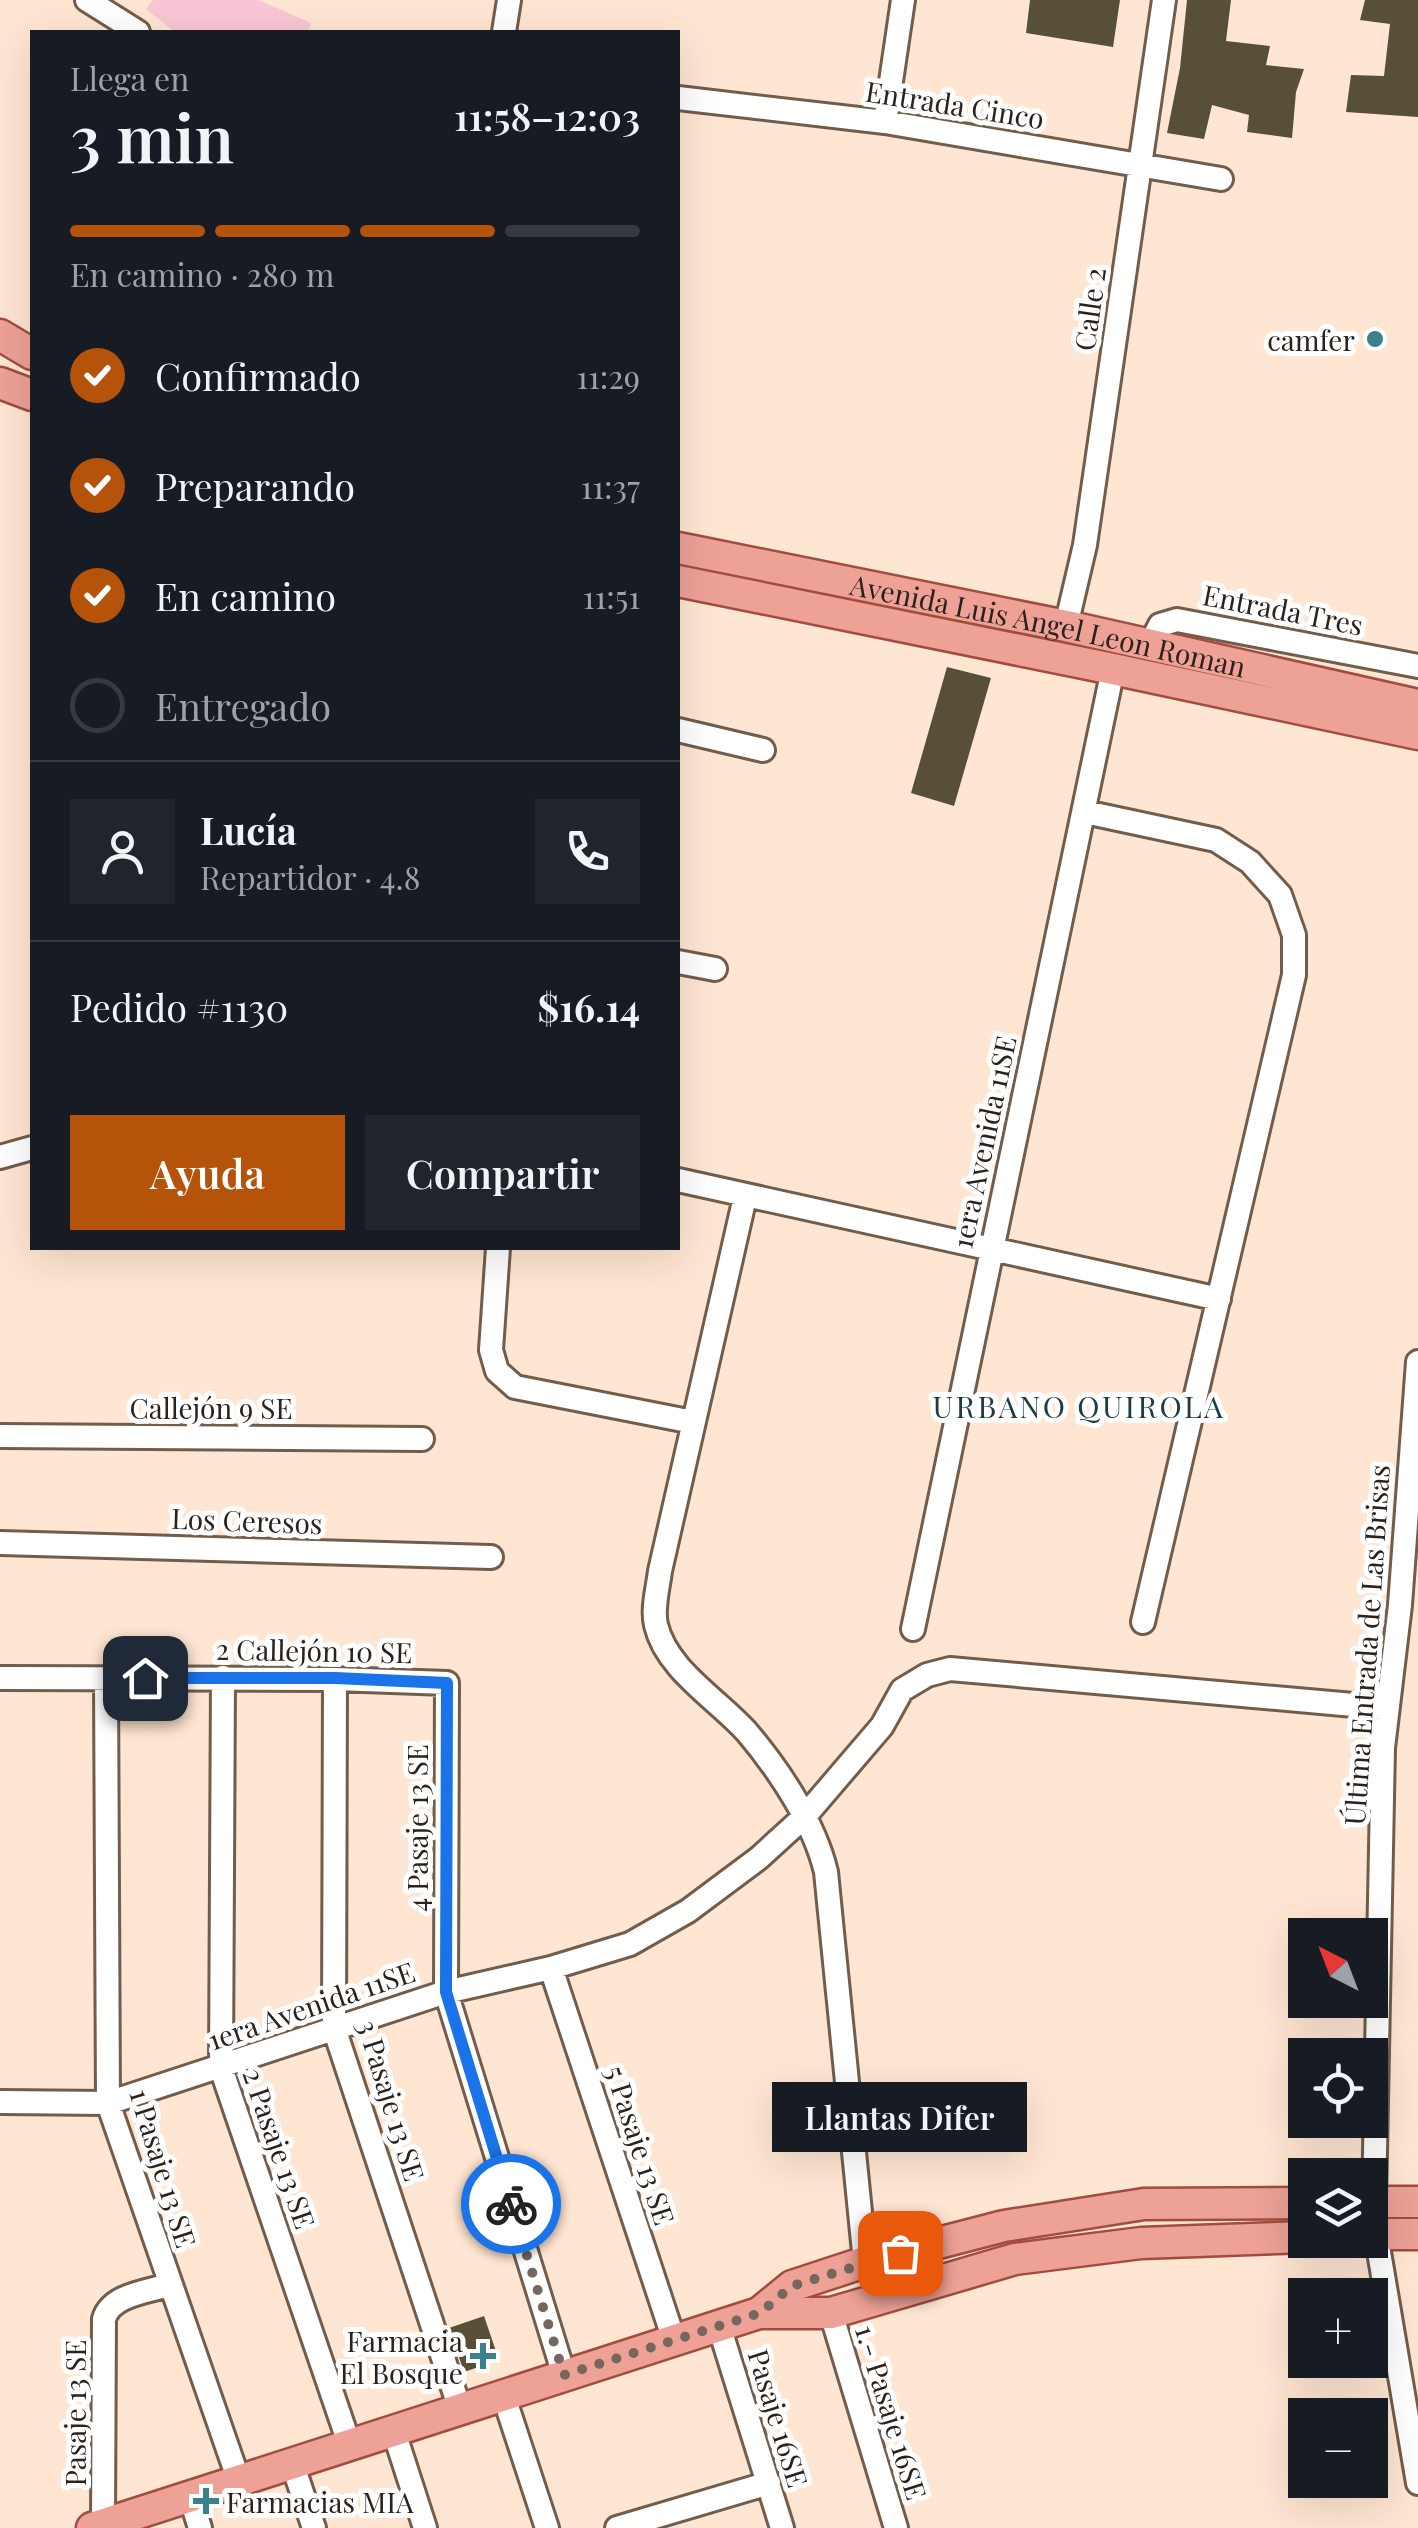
<!DOCTYPE html>
<html lang="es">
<meta charset="utf-8">
<style>
:root{--surface:#171b24;--page:#20242c;--text:#f1f3f6;--muted:#9ea1a6;--line:#363941;--accent:#b45309}
body{margin:0;font-family:"Playfair Display",serif;background:var(--page);color:var(--text);height:100vh;display:flex;flex-direction:column;font-size:38px;white-space:nowrap}
*{box-sizing:border-box;margin:0}
p{font-size:32px;color:var(--muted)}
.icon{flex:none;width:55px;height:55px;fill:none;stroke:currentColor;stroke-width:2;stroke-linecap:round;stroke-linejoin:round}
.map{position:relative;flex:1;overflow:hidden}
.details{position:absolute;left:30px;top:30px;width:650px;height:1220px;display:flex;flex-direction:column;background:var(--surface);border-radius:0px;box-shadow:0 10px 40px #0002}
.details>*{flex:none}
.needle{width:65px;rotate:318deg}
.buttons{position:absolute;left:1288px;top:1918px;display:grid;gap:20px}
.buttons a{display:grid;place-items:center;width:100px;height:100px;border-radius:0px;background:var(--surface);box-shadow:0 10px 40px #0002;font-size:50px}
.pin{position:absolute;display:grid;place-items:center;width:85px;height:85px;color:#fff;margin:-42px;border-radius:20px;box-shadow:0 5px 15px #0006}
.courier{position:absolute;display:grid;place-items:center;width:100px;height:100px;margin:-50px;border:8px solid #1a73e8;border-radius:50%;background:#fff;color:#222;box-shadow:0 2px 12px #0007}
.bubble{position:absolute;height:70px;border-radius:0px;background:var(--surface);box-shadow:0 10px 40px #0002;font-size:32px;font-weight:600;line-height:70px;text-align:center}
.head em{font-style:normal;font-weight:600}
.head div{display:flex;flex-direction:column-reverse}
.head{display:flex;align-items:center;justify-content:space-between;height:170px;padding:0 40px}
h1{font-size:65px;font-weight:600;line-height:75px}
.bar{display:grid;grid-template-columns:repeat(4,1fr);gap:15px 10px;align-content:center;height:120px;padding:0 40px}
.bar i{height:12px;border-radius:8px;background:var(--line)}
.bar .selected{background:var(--accent)}
.bar p{grid-column:span 4}
.line{display:flex;align-items:center;gap:25px;padding:0 40px;border-top:2px solid var(--line)}
.line div{flex:1}
.round{display:grid;place-items:center;flex:none;width:105px;height:105px;border-radius:0px;background:var(--page)}
ol{padding:0 40px;list-style:none}
li{display:flex;align-items:center;gap:30px;height:110px}
li p{margin-inline-start:auto}
li .icon{padding:10px;border-radius:50%;background:var(--accent);color:#fff;stroke-width:4}
li:last-child{color:var(--muted)}
li i{width:55px;height:55px;border:5px solid var(--line);border-radius:50%}
.button{display:flex;gap:20px;margin-top:auto;padding:20px 40px}
.button a{flex:1;height:115px;border-radius:0px;background:var(--accent);color:#fff;font-size:40px;font-weight:600;line-height:115px;text-align:center}
.button a+a{background:var(--page);color:var(--text)}
.map>svg:first-child{display:block}
.green{fill:#f8c6d4}
.building{fill:#584f37}
.lines{fill:none;stroke-linecap:round;stroke-linejoin:round}
.minor-casing{stroke:#725c4b;stroke-width:28}
.major-casing{stroke:#a14c3e;stroke-width:35}
.minor{stroke:#fff;stroke-width:22}
.major{stroke:#eda197;stroke-width:30}
.done{stroke:#75675b;stroke-width:10;stroke-dasharray:0 18}
.route{stroke:#1a73e8;stroke-width:12}
.poi-dot{fill:#3b818d;stroke:#fff;stroke-width:4}
.labels{text-anchor:middle;dominant-baseline:central;stroke-width:10;stroke-linejoin:round;paint-order:stroke}
.street-label{font-size:28px;fill:#2b221b;stroke:#fff}
.poi-label{font-size:28px;fill:#2b221b;stroke:#fff;text-anchor:end}
.neighbourhood-label{font-size:30px;letter-spacing:2.5px;fill:#1b3c42;stroke:#fff}
</style>
<div class="map">
<svg width="1418" height="2528" viewBox="0 0 1418 2528">
<rect width="100%" height="100%" fill="#ffe6d2"/>
<path class="green" d="M153,0H258L311,23L308,32H175L146,9Z"/>
<path class="building" d="M1030,0H1120L1113,47L1026,33Z
M1187,0H1231L1226,41L1270,46L1266,65L1304,69L1296,92L1292,138L1247,132L1249,115L1212,105L1204,139L1167,133L1180,68Z
M1365,0H1418V117L1346,112L1351,75L1384,76L1390,24L1360,20Z
M947,667L991,678L954,806L911,793Z
M484,2316L499,2360L464,2372L449,2328Z"/>
<g class="lines">
<defs>
<path id="minor" d="M87,0L138,32
M504,32L509,0
M678,98L885,122L1221,179
M885,122L903,0
M1066,626L1085,545L1164,0
M1149,646L1160,625L1177,620L1418,666
M678,730L763,750
M1085,812L1216,840L1250,862L1280,895L1294,935V975L1143,1622
M678,962L715,969
M0,1157L32,1148
M678,1180L1219,1299
M745,1197L660,1571C658,1588 652,1609 656,1625C666,1669 717,1699 746,1731C779,1770 814,1822 826,1872L865,2262
M498,1248L491,1350L497,1371L515,1387L693,1422
M1418,1362L1400,1605L1383,1748L1374,2202L1376,2234L1418,2483
M0,1436L422,1439
M0,1543L491,1557
M913,1629L1113,669
M223,1677L221,2068L350,2446
M0,1678L335,1679L447,1683L446,1992L564,2375
M106,1679L108,2103L239,2481
M335,1679L334,2028L460,2409
M551,1968L674,2340
M0,2102L108,2103L446,1992L551,1968L630,1944L688,1911L759,1858L805,1816L882,1726L902,1690L927,1675L950,1669L1387,1708
M831,2313L896,2528
M719,2326L782,2528
M503,2394L547,2528
M394,2432L425,2528
M293,2466L314,2528
M190,2496L200,2528
M103,2524L104,2319C111,2295 146,2292 169,2285
M617,2528L769,2483"/>
<g id="major">
<path d="M0,335L32,354"/>
<path d="M0,383L32,395"/>
<path id="s1" d="M678,548L1066,626L1418,705"/>
<path d="M678,581L1113,669L1418,734"/>
<path d="M1370,2202H1418"/>
<path d="M1370,2234H1418"/>
<path d="M759,2313L792,2286L865,2262L1004,2226L1144,2204L1305,2203"/>
<path d="M92,2528L759,2313H831L1015,2259L1141,2243L1305,2237"/>
</g>
</defs>
<use href="#minor" class="minor-casing"/>
<use href="#major" class="major-casing"/>
<use href="#minor" class="minor"/>
<use href="#major" class="major"/>
</g>
<g class="lines">
<path class="done" d="M511,2204L564,2375L760,2313L792,2286L900,2253"/>
<path class="route" d="M145,1678H335L447,1683L446,1992L511,2204"/>
</g>
<g class="poi-dot">
<circle cx="1375" cy="339" r="10"/>
<path d="M478 2341h10v10h10v10h-10v10h-10v-10h-10v-10h10z"/>
<path d="M201 2486h10v10h10v10h-10v10h-10v-10h-10v-10h10z"/>
</g>
<g class="labels">
<g class="street-label">
<text transform="translate(955 104) rotate(9)">Entrada Cinco</text>
<text transform="translate(1089 309) rotate(-82)">Calle 2</text>
<text transform="translate(1283 609) rotate(11)">Entrada Tres</text>
<text stroke="none"><textPath href="#s1" startOffset="378">Avenida Luis Angel Leon Roman</textPath></text>
<text transform="translate(983 1142) rotate(-78)">1era Avenida 11SE</text>
<text x="211" y="1407">Callejón 9 SE</text>
<text transform="translate(247 1520) rotate(2)">Los Ceresos</text>
<text transform="translate(1366 1645) rotate(-86)">Última Entrada de Las Brisas</text>
<text transform="translate(314 1650) rotate(1)">2 Callejón 10 SE</text>
<text transform="translate(416 1828) rotate(-90)">4 Pasaje 13 SE</text>
<text transform="translate(311 2005) rotate(-19)">1era Avenida 11SE</text>
<text transform="translate(392 2100) rotate(73)">3 Pasaje 13 SE</text>
<text transform="translate(641 2145) rotate(72)">5 Pasaje 13 SE</text>
<text transform="translate(280 2148) rotate(71)">2 Pasaje 13 SE</text>
<text transform="translate(164 2168) rotate(73)">1 Pasaje 13 SE</text>
<text transform="translate(892 2412) rotate(73)">1.- Pasaje 16SE</text>
<text transform="translate(74 2413) rotate(-90)">Pasaje 13 SE</text>
<text transform="translate(779 2418) rotate(73)">Pasaje 16SE</text>
</g>
<g class="poi-label">
<text x="1355" y="339">camfer</text>
<text x="463" y="2340">Farmacia<tspan x="463" dy="32">El Bosque</tspan></text>
<text x="226" y="2501" text-anchor="start">Farmacias MIA</text>
</g>
<g class="neighbourhood-label">
<text x="1079" y="1406">URBANO QUIROLA</text>
</g>
</g>
</svg>
<div class="buttons">
<a><svg class="needle" viewBox="-14 -14 28 28"><path d="M0-13l5 13h-10z" fill="#e53935"/><path d="M0 13l5-13h-10z" fill="#9ea1a6"/></svg></a>
<a><svg class="icon" aria-label="locate" viewBox="0 0 24 24"><circle cx="12" cy="12" r="6"/><path d="M12 2v4M12 18v4M2 12h4M18 12h4"/></svg></a>
<a><svg class="icon" aria-label="layers" viewBox="0 0 24 24"><path d="M12 4l9 5-9 5-9-5zM3 14l9 5 9-5"/></svg></a>
<a>+</a>
<a>−</a>
</div>
<div class="pin" style="left:900px;top:2253px;background:#ea580c"><svg class="icon" aria-label="bag" viewBox="0 0 24 24"><path d="M5 8h14l-1 12H6zM9 8a3 3 0 0 1 6 0"/></svg></div>
<div class="pin" style="left:145px;top:1678px;background:#1f2937"><svg class="icon" aria-label="home" viewBox="0 0 24 24"><path d="M3 11l9-7 9 7M6 9v11h12V9"/></svg></div>
<div class="courier" style="left:511px;top:2204px"><svg class="icon" aria-label="bike" viewBox="0 0 24 24"><circle cx="6" cy="16" r="4"/><circle cx="18" cy="16" r="4"/><path d="M6 16l4-8h5l3 8M10 8l3 8H6M13 5h3"/></svg></div>
<div class="bubble" style="left:772px;top:2082px;width:255px">Llantas Difer</div>
<section class="details">
<div class="head"><div><h1>3 min</h1><p>Llega en</p></div><em>11:58–12:03</em></div>
<div class="bar"><i class="selected"></i><i class="selected"></i><i class="selected"></i><i></i><p>En camino · 280 m</p></div>
<ol>
<li><svg class="icon" aria-label="check" viewBox="0 0 24 24"><path d="M5 12l5 5 9-10"/></svg>Confirmado<p>11:29</p></li>
<li><svg class="icon" aria-label="check" viewBox="0 0 24 24"><path d="M5 12l5 5 9-10"/></svg>Preparando<p>11:37</p></li>
<li><svg class="icon" aria-label="check" viewBox="0 0 24 24"><path d="M5 12l5 5 9-10"/></svg>En camino<p>11:51</p></li>
<li><i></i>Entregado</li>
</ol>
<div class="line" style="height:180px"><a class="round"><svg class="icon" aria-label="person" viewBox="0 0 24 24"><circle cx="12" cy="8" r="4"/><path d="M4 21q1-7 8-7t8 7"/></svg></a><div><b>Lucía</b><p>Repartidor · 4.8</p></div><a class="round"><svg class="icon" aria-label="phone" viewBox="0 0 24 24"><path d="M5 4h4l2 5-3 2q2 4 5 5l2-3 5 2v4C11 20 4 13 5 4z"/></svg></a></div>
<div class="line" style="height:130px"><div>Pedido #1130</div><b>$16.14</b></div>
<div class="button"><a>Ayuda</a><a>Compartir</a></div>
</section>
</div>
